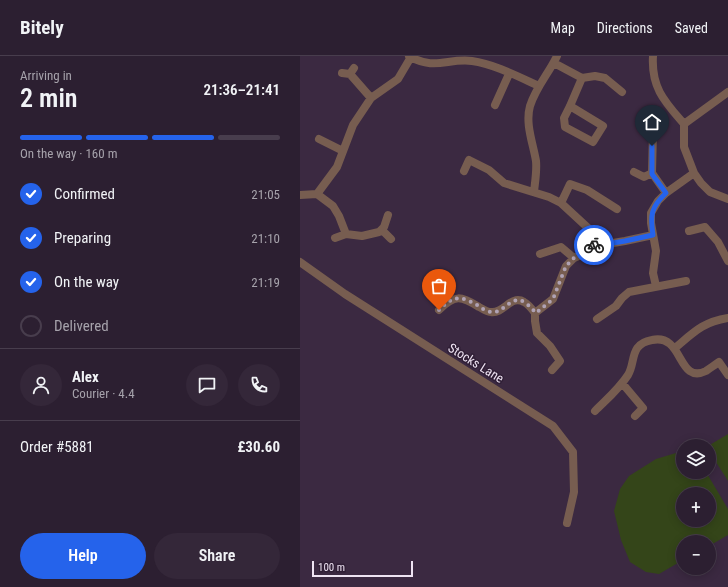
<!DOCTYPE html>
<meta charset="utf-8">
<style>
:root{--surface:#2c1f31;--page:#342739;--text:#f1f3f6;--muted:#a6a2ab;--line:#483d4d;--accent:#2563eb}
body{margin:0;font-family:"Roboto Condensed",sans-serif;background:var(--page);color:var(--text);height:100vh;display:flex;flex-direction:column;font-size:15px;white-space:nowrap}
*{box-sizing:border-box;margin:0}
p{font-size:13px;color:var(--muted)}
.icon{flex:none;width:22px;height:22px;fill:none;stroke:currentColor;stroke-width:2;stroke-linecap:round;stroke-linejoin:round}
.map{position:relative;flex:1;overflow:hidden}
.details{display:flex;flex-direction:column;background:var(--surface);width:300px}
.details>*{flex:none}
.controls{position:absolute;left:376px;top:383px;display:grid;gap:8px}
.controls a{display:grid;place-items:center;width:40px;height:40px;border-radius:50%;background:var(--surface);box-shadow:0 2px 10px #0003,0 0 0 1px var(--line);font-size:20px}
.scale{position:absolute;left:12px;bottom:10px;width:101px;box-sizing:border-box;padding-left:4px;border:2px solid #eee3f2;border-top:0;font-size:11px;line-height:14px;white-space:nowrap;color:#eee3f2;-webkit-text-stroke:3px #301f36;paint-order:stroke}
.pin{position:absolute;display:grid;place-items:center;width:34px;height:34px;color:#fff;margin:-41px -17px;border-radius:50% 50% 50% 0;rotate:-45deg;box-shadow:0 0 4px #0007}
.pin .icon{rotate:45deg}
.courier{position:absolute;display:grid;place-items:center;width:40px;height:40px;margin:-20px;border:3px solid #2563eb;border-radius:50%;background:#fff;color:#222;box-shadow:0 1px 5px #0007}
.headline em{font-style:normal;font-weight:600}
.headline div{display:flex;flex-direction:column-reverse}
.headline{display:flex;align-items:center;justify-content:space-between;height:68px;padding:0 20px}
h1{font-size:26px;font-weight:600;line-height:30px}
.bar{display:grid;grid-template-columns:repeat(4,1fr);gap:6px 4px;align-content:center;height:48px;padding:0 20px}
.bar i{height:5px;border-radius:3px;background:var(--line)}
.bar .active{background:var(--accent)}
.bar p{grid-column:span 4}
.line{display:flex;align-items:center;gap:10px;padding:0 20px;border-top:1px solid var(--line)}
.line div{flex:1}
.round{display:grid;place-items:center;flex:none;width:42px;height:42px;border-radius:21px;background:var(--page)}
ol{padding:0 20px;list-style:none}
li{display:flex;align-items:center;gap:12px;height:44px}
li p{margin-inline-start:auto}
li .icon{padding:4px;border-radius:50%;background:var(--accent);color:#fff;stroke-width:4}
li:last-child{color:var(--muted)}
li i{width:22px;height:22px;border:2px solid var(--line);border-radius:50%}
.action{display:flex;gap:8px;margin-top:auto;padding:8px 20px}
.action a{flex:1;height:46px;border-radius:24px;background:var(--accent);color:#fff;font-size:16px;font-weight:600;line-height:46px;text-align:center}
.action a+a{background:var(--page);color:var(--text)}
header{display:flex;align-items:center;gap:24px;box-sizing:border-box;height:56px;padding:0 20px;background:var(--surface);border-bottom:1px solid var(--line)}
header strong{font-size:19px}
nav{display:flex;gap:22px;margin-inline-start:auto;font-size:14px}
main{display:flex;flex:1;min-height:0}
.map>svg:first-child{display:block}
.garden{fill:#344519;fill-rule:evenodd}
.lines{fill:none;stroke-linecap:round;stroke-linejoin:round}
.minor{stroke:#775d50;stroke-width:8}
.done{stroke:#afa2b4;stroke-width:4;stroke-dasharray:0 7.2}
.route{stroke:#2563eb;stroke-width:5}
.labels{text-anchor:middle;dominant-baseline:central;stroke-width:3;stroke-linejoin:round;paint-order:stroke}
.street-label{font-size:13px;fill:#eee3f2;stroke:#301f36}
</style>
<header>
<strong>Bitely</strong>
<nav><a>Map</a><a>Directions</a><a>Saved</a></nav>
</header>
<main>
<section class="details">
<div class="headline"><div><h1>2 min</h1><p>Arriving in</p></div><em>21:36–21:41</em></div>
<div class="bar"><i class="active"></i><i class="active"></i><i class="active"></i><i></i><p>On the way · 160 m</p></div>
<ol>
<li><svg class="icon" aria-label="check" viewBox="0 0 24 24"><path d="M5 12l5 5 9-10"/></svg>Confirmed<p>21:05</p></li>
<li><svg class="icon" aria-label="check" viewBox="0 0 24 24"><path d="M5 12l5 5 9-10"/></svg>Preparing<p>21:10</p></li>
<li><svg class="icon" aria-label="check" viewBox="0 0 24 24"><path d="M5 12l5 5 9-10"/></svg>On the way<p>21:19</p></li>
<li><i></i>Delivered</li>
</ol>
<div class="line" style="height:72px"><a class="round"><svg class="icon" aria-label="person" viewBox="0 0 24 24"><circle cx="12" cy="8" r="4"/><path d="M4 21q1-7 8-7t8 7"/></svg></a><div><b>Alex</b><p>Courier · 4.4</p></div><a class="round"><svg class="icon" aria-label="chat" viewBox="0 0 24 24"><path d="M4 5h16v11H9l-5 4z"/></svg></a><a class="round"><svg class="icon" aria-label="phone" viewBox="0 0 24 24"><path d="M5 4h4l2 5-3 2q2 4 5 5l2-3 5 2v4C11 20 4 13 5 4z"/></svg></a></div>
<div class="line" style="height:52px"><div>Order #5881</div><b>£30.60</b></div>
<div class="action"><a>Help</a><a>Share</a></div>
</section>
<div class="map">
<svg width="428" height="531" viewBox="0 0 428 531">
<rect width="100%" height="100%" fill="#3b2941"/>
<path class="garden" d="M428,378V425L409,395L408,390Z
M376,397L383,398V416H406L428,453V479L409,490V486H383V504L359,518L346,516L330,506L321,484L314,455L320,433L329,420L356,403ZM383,438H409V464H383Z"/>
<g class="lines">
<path class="minor" d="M109,0C135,15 147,2 172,5C194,8 219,21 239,30
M353,0C351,32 365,46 384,68V91L394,117L401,127L410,136L428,143
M254,7L282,22L295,20L305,22L322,36
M42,17L50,18L54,12
M50,18L71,42
M195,49L209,18
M270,50L303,70L293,86L265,71L264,62L270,50L282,22
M384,68L428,36
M353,76L352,117L366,137
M19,83L43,95
M164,115L169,104L189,114L204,127L249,141L261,147L300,183L313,187L325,185L353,179
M334,116L344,121L352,117
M234,136C235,126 237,115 236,105C233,87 225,68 230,50C236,31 249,17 257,0
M17,138L33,150L39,160L46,178
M0,139L17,138L37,111L53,69L71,42L98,23L111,1
M261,147L270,128L287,134L317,153
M82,174L91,183
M389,175L405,171L418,186L428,205
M35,182L46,178L62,180L79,176L84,171L88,159
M240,198L261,191L274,202
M0,206L45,238L253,370L273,396L274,436L267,467
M356,230L353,217L356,195L351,167V157L358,145L366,137L394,117
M139,254C155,238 161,240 179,251C183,253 187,256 191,256C204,258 211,238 224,246C228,248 232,253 235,257
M297,263L316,250L322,242L329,236L386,225
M375,292C394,276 403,266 428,262
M252,314L260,305L250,290L237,277L235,265V257L253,243L266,210L274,202L287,196L300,183
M322,327L343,352L335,360
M295,355C306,344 319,333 328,319C336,306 329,288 352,284C384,277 377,329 406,315C410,312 415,309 419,306L428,319"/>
</g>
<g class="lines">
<path class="done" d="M139,254C153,240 159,239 177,249C181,252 186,255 191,256C204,258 211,238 224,246C228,248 232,253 236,257L253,243L266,210L274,202L287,196L294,189"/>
<path class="route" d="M294,189L300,183L313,187L325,185L353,179C350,159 351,151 366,137L352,118V90"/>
</g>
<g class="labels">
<g class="street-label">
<text transform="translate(176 307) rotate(32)">Stocks Lane</text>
</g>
</g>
</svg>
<div class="controls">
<a><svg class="icon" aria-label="layers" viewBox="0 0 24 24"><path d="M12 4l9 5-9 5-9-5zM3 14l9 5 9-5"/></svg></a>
<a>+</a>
<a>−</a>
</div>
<div class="scale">100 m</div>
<div class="pin" style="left:139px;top:254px;background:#ea580c"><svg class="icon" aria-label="bag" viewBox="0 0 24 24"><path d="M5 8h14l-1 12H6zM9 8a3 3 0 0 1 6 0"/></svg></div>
<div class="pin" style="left:352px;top:90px;background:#1f2937"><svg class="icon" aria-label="home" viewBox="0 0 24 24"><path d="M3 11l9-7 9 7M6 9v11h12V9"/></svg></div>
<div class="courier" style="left:294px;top:189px"><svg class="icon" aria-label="bike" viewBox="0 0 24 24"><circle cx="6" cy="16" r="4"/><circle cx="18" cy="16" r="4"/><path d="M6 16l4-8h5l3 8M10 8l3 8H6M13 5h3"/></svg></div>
</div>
</main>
